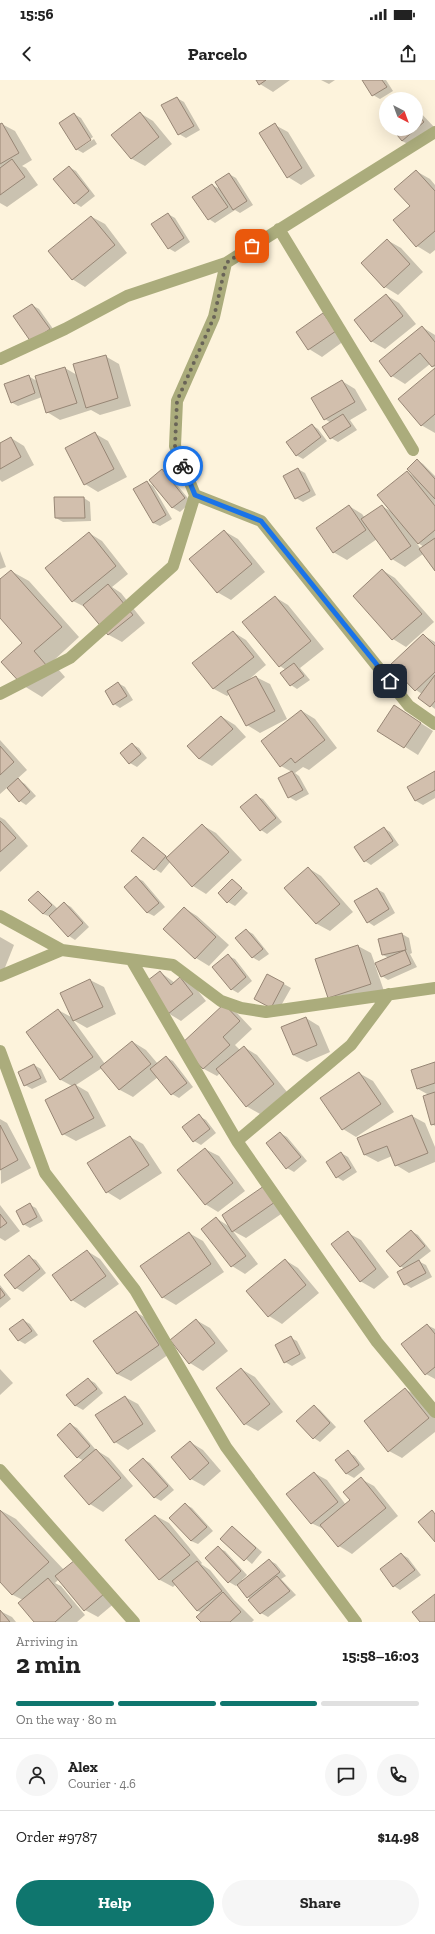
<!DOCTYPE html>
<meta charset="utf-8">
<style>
:root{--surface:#fff;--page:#f6f6f6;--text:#222;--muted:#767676;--line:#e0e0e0;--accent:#0f766e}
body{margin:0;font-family:"Zilla Slab",serif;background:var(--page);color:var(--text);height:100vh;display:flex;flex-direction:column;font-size:15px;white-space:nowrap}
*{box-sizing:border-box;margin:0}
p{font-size:13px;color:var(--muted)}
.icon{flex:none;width:22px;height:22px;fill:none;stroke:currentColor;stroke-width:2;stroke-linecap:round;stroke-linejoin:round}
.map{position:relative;height:1542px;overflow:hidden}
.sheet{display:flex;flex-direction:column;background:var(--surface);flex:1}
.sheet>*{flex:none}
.needle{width:26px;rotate:139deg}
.controls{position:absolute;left:379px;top:12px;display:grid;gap:8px}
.controls a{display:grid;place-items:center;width:44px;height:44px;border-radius:50%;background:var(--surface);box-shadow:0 4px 16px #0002;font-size:20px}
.pin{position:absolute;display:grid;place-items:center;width:34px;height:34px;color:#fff;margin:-17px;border-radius:8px;box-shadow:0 2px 6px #0006}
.courier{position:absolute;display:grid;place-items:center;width:40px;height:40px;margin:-20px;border:3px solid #1a73e8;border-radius:50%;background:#fff;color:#222;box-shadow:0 1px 5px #0007}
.overview em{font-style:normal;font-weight:700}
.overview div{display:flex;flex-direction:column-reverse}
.overview{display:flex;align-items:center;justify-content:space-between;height:68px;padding:0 16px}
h1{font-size:26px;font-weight:700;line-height:30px}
.bar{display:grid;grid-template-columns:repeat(4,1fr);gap:6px 4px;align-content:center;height:48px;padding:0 16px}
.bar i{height:5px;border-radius:3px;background:var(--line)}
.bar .on{background:var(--accent)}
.bar p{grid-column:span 4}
.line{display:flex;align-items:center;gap:10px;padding:0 16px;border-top:1px solid var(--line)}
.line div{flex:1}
.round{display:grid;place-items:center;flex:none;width:42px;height:42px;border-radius:21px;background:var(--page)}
.action{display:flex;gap:8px;margin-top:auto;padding:8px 16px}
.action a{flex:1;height:46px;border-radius:24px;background:var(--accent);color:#fff;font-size:16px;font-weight:700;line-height:46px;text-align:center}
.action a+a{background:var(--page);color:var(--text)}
.status{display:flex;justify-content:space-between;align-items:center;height:28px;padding:0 20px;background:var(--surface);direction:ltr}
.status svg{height:11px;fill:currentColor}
header{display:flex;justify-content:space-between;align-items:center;height:52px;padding:0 16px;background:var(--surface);font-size:18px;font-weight:700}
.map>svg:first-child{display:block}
.shadow{fill:#0003;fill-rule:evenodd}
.building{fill:#d2bfad;stroke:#978675}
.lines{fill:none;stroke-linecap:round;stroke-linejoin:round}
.minor{stroke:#abac7c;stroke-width:12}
.done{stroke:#696457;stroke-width:4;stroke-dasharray:0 7.2}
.route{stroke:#1a73e8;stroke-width:5}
</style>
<div class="status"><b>15:56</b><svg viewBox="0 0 49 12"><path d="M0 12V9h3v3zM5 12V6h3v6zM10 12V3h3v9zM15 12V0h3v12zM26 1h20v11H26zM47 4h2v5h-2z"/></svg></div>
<header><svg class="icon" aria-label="back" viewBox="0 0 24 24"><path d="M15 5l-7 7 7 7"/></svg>Parcelo<svg class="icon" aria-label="share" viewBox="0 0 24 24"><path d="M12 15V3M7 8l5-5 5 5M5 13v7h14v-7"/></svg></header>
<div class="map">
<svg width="435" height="1542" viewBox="0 0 435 1542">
<rect width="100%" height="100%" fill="#fdf3dc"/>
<path class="shadow" d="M257,0H290L273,12L260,4Z
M321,0H335L329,4Z
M363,0H386L393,11L380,19L373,15Z
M177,18L184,22L200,50L186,58L179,54Z
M416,28L435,48L416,68L402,61L393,49H416Z
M140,33L153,41L172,64L145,86L132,79L112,55Z
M74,34L81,38L93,57L78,67V69L94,59L97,64L83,73L76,69Z
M0,43L15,51L32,80L22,86L26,88L38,105L7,127L0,123Z
M275,45L288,52L315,96L301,105L288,97Z
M69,87L76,91L95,116L81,127L75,123Z
M416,91L430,99L435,105V170L430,174L417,166L395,141L411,126Z
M229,94L236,98L253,125L240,133L235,130L215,143L209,139L212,105L222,110Z
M168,134L175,138L190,162L175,172L168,168Z
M92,137L105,144L127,173L85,207L72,199Z
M387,160L401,168L423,192L398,215L385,207Z
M386,215L399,223L416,244L385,269L371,261Z
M32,225L39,229L56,253L38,265Z
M337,242L348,258L322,277L309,269Z
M422,247L435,255V288L430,284L405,304L392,296Z
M105,276L119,284L131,326L100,335L91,330L60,340L47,332L42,317L18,326L11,322L28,296L37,301L65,288L77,295Z
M435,289V353L421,345Z
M342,301L355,309L367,330L350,340L357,350L338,362L331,358V343L325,339Z
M312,345L318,349L327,361L303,379L296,375Z
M94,353L108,361L127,397L98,412L85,404Z
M11,358L24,366L34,385L2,402L0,400V364Z
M417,380L423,384L435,396V490L423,474L405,487L392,479L377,459L347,480L333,472L349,426L362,434L365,438L382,426L392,432L407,392L415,397ZM415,461L424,467L421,469Z
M298,389L305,393L316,415L303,422L296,418Z
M162,391L169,395L191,422L180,432L173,428L150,400Z
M147,402L153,406L172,439L160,446L153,443Z
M84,418L90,422L91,441L63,442L56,438Z
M224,451L238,459L265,492L231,520L217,512Z
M89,453L102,461L128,494L112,507L121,513L145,543L122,562L109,555L87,528L73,521Z
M0,471L6,487L0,489Z
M382,490L395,498L434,542L406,567L393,559L354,516Z
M11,491L29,501L79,557L52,582L65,597L42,617L24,606L23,563L0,537V501Z
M275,517L288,525L324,569L300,588L310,600L297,609L291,605L286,590L280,586Z
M233,552L246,560L266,585L247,601L256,597L270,604L287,639L260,653L247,645L230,614L227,616L214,609L194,583Z
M423,555L435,562V629L419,617L422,614L416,610Z
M118,603L125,607L133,620L120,628L114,624Z
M302,631L315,639L337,668L309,690L303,687L295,693L299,696L309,714L296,721L289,717L292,692L281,686Z
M407,634L433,651L418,675L378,650Z
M222,637L235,645L246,657L212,686L199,679Z
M0,660L27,690L17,699L25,704L36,716L26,725L20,721L8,707L0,714Z
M132,664L139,668L147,678L137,687L130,683Z
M435,692V718L423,725L416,721L408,708Z
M256,716L263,719L282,742L267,754L261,750Z
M0,737L5,740L28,766L0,792Z
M202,745L216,753L242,780L206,814L193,806L170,782L161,793L155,789L143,759L168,777Z
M384,748L390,752L399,765L371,785L365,781Z
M308,788L321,796L353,832L330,851L317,844L285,808Z
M137,798L143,801L165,827L154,836L148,833L126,807Z
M232,800L248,813L235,826L228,822Z
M377,809L384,813L395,833L374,846L368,842Z
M38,812L44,816L58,829L64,823L71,827L89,847L75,860L69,856L51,837L43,834Z
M184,828L197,836L229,865L209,886L196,878L165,849Z
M246,850L253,854L269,874L259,881L252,877Z
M402,854L409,858L412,873L410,874L417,887L388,900L382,896L377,885H375L384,911L328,917L316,880L358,866L371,873L375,884L389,878L383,875Z
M0,857L14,865L0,900Z
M228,876L235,879L252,901L238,913L231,909Z
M160,892L175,903L181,898L194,906L206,921L181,941L168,933Z
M268,895L291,908L278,931L255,919Z
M90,900L104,907L116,934L87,948L73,940L105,984L133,962L146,970L158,984L166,977L173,981L193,1007L179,1018L172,1014L158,997L133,1017L120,1010L102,988L76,1005L88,1012L106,1046L76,1061L63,1054L72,1006L61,1000L27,952L58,930L73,938Z
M224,925L237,933L252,949L235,965L240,970L244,967L257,975L287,1012L260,1034L246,1026L220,993L217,996L204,989L182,965Z
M306,938L319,946L330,972L307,982L293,975Z
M435,983V1046L432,1044L429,1015L418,1009Z
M34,985L41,989L47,1002L32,1009L25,1005Z
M359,993L373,1001L394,1032L356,1057L343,1049Z
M199,1036L206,1040L216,1053L201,1065L194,1061Z
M412,1036L425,1043L435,1067V1082L409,1093L396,1085L392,1076L378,1082L365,1075L358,1058Z
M0,1039L7,1043L31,1088L1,1104Z
M280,1053L287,1057L307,1081L294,1092L287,1088Z
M130,1057L143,1064L162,1093L120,1120L107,1112Z
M205,1069L219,1076L245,1111L218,1132L205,1124Z
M341,1073L348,1077L357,1092L343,1101L337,1097Z
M264,1107L287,1130L246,1158L233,1151L258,1184L245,1194L232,1186L203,1149L216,1138L230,1147Z
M0,1125L20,1151L5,1161L0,1158Z
M30,1125L36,1128L43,1141L30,1148L23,1144Z
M411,1151L418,1155L431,1171L418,1181L426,1185L432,1197L411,1208L405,1204V1189L400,1186Z
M189,1153L203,1161L224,1192L176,1225L162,1217Z
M348,1153L361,1160L389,1197L374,1209L360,1201Z
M87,1171L100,1179L119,1204L85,1228L72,1220Z
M29,1177L36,1180L46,1193L23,1212L16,1208Z
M285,1180L298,1188L319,1213L282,1244L269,1236Z
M0,1205L11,1219L0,1228Z
M136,1232L149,1240L172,1272L131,1301L117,1294Z
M23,1240L30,1244L38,1255L25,1264L18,1260Z
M196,1240L210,1248L228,1271L203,1291L190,1283Z
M427,1245L435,1249V1299L426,1294Z
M291,1258L297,1261L306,1278L292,1286L285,1282Z
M0,1289L13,1303L0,1315Z
M241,1289L255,1297L283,1332L258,1351L245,1344Z
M88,1299L95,1303L103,1313L83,1330L76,1326L68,1315Z
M405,1309L419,1317L435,1338V1352L402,1378L389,1371Z
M125,1317L138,1324L156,1351L128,1370L115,1362Z
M314,1326L320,1330L336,1347L320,1362L314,1358L298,1341Z
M70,1344L77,1348L96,1370L109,1378L133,1406L103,1432L90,1424L84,1381L77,1377Z
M190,1362L203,1370L221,1391L204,1406L191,1399Z
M348,1372L355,1376L365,1389L354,1398L347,1394L337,1380Z
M143,1379L150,1383L174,1410L161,1421L154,1417Z
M314,1393L327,1400L346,1425L351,1420L361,1399L374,1406L398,1436L352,1474L339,1466L326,1450L311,1443Z
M185,1424L192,1428L213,1451L198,1464L191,1461Z
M0,1430L16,1439L64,1490L116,1522L98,1537L85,1530L59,1499L55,1503L61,1506L85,1535L77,1542H35L23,1520L13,1515L0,1500Z
M156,1436L169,1443L202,1483L201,1484L210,1490L234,1520L254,1540L252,1542H202V1533L198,1531L176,1504L173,1507L160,1500L127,1460Z
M233,1447L262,1472L252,1484L222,1459Z
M218,1468L225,1471L247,1495L242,1500L243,1501L269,1480L276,1484L286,1496L281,1499L296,1515L268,1537L261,1533L238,1504L236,1506L229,1502Z
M401,1474L408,1478L421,1495L400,1510L394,1506Z
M0,1531L12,1537L16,1542H0Z"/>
<path class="building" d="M256,0H266L259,5Z
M362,0H382L387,7L372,16Z
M177,17L194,46L178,55L161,25Z
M140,32L159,57L131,79L111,55Z
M416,32L424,42L402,61L392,49H416Z
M74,33L91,60L76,70L59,43Z
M2,43L19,73L0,84V44Z
M275,43L302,88L287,98L259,53Z
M12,79L25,97L0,115V88Z
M69,86L89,111L74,124L53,99Z
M416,90L435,111V151L416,167L393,140L410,126L394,109Z
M229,93L247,121L233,130L215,102Z
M212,104L228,127L208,140L192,117Z
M168,133L184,158L168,169L151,144Z
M91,136L115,165L72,200L48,171Z
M387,159L410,184L384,208L361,183Z
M386,214L403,236L371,262L354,240Z
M32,224L50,249L31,262L13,236Z
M323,233L336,251L308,270L296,252Z
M422,246L435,262V285L432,287L420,273L391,297L379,281Z
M106,275L118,318L86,328L73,284Z
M65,287L77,323L46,333L35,296Z
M435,288V334L421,346L398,319Z
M29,295L35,313L11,323L4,304Z
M342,300L355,322L324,340L311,318Z
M343,334L351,346L330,359L322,347Z
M312,344L321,357L296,376L286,362Z
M95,352L114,389L84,405L65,368Z
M11,357L21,377L0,389V363Z
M417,379L435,399V419L407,389Z
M298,388L310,411L295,419L283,396Z
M162,389L185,418L172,428L149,400Z
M407,391L435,426V450L418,464L377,415Z
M147,401L166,435L153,443L133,409Z
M54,417H84L85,438H55Z
M349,425L366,450L333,473L316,448Z
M382,425L411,466L391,480L361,439Z
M224,450L252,484L217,513L189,479Z
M89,452L116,486L72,522L45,488Z
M435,458V491L419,469Z
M382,489L422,534L392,560L353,516Z
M11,490L62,547L34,571L47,586L24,607L1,582L22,563L0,538V499Z
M108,504L133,535L108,555L83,525Z
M275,516L311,561L279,587L242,542Z
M233,551L254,577L213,609L192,583Z
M423,554L435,566V592L415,611L390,585Z
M294,583L304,596L290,606L280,593Z
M435,595V621L430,627L418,618Z
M256,596L275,631L246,646L227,611Z
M118,602L127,616L113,625L105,611Z
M394,625L421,643L404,668L377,651Z
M301,630L325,660L295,683L291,678L280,687L261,661Z
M221,636L233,649L199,679L187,666Z
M132,663L141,674L129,684L120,673Z
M0,666L14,682L0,695Z
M292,691L303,710L288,718L278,698Z
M435,691V710L415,721L407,707Z
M18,698L30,712L19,722L7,708Z
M256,714L276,738L260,751L240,727Z
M0,741L16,758L0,772Z
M202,744L229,772L192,807L166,778Z
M384,747L393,761L364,782L354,767Z
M143,757L166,776L154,790L131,771Z
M308,787L340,824L316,844L284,808Z
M136,796L159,823L147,833L124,807Z
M232,799L242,808L227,823L218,813Z
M377,808L389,829L367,843L354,821Z
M38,811L52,825L43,834L28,820Z
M64,822L83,843L68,857L49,836Z
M184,827L216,857L195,879L163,849Z
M246,849L263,869L252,878L235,858Z
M402,853L406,870L382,875L378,859Z
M358,865L371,904L328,918L315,879Z
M405,870L411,884L381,897L375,883Z
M228,874L246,897L231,910L212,887Z
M160,891L171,905L180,897L193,914L168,934L143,904Z
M267,894L284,903L271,928L254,919Z
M90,899L103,927L73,941L60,913Z
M224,924L240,941L223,957L230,965L203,989L180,965Z
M58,929L93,977L60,1000L26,952Z
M306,937L317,965L293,975L281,947Z
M132,961L151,984L119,1010L100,987Z
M244,966L274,1004L246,1027L216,989Z
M166,976L187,1003L171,1015L150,989Z
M435,982V1003L417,1009L411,990Z
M34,984L41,998L24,1006L18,992Z
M359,992L381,1024L342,1050L320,1018Z
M75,1004L94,1038L62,1055L45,1020Z
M435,1012V1044L431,1045L423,1016Z
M199,1034L210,1049L193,1062L182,1047Z
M412,1035L428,1073L395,1086L387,1066L364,1075L357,1058Z
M0,1045L18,1080L0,1090Z
M280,1052L301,1077L286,1089L266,1063Z
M130,1056L149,1085L106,1113L87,1083Z
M205,1068L233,1103L205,1125L177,1090Z
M341,1072L351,1088L336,1098L326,1082Z
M264,1106L275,1122L232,1152L222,1135Z
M30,1123L37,1137L23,1145L16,1131Z
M0,1134L7,1143L0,1148Z
M216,1137L246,1176L231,1187L201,1149Z
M411,1150L425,1166L400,1187L386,1171Z
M348,1151L376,1189L360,1202L331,1164Z
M189,1152L211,1184L162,1218L140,1186Z
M87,1170L106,1196L71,1221L52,1195Z
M29,1175L40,1189L15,1209L4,1195Z
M285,1179L306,1205L268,1237L246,1211Z
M419,1180L426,1193L404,1205L397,1192Z
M0,1208L5,1215L0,1219Z
M136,1231L159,1265L117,1294L93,1261Z
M23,1239L32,1251L18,1261L9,1249Z
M196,1239L215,1263L189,1284L170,1260Z
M427,1244L435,1254V1287L425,1295L401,1264Z
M291,1256L300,1274L284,1283L275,1265Z
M241,1288L270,1324L244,1345L216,1308Z
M88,1298L97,1309L75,1326L66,1315Z
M405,1308L429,1338L388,1372L364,1341Z
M125,1316L143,1344L114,1363L95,1335Z
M314,1325L330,1343L313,1359L296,1341Z
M70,1343L90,1366L77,1378L57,1355Z
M190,1361L209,1383L190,1400L171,1377Z
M96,1369L121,1398L89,1425L64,1396Z
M348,1370L359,1385L346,1394L335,1380Z
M143,1378L168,1406L154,1418L129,1390Z
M314,1392L338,1422L311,1444L286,1414Z
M361,1397L386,1428L338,1467L320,1445L350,1420L343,1412Z
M185,1423L207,1447L191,1461L169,1438Z
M0,1430L49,1482L12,1515L0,1502Z
M432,1430L435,1434V1462L418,1442Z
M155,1435L190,1475L159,1500L125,1460Z
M232,1446L256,1468L244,1481L220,1459Z
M218,1466L241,1491L228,1503L205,1478Z
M401,1473L415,1490L393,1507L380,1489Z
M269,1479L280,1492L247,1518L237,1505Z
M75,1480L104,1514L84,1531L55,1496Z
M197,1481L222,1511L197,1531L172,1501Z
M277,1496L290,1511L260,1534L248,1520Z
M48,1498L72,1527L55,1542H34L18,1523Z
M223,1512L241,1532L230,1542H201L196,1537Z
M435,1514V1542H420L412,1532Z
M0,1530L10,1542H0Z"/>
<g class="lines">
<path class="minor" d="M279,149L413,370
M0,279L65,249L127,216L226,183L435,52
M195,415L261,441L409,626L435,644
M0,614L70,578L173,486L195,415L175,366L177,321L214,237L226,183
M0,836L62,870L173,885L221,921L241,928L266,932L435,908
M132,881L237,1061L377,1262L435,1332
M0,896L62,870
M0,971L45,1093L135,1210L226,1367L356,1542
M237,1061L351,965L389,914
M0,1390L134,1542"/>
</g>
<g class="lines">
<path class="done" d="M183,386L175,366L177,321L214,237L226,183L252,166"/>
<path class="route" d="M183,386L195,415L261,441L390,601"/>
</g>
</svg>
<div class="controls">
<a><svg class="needle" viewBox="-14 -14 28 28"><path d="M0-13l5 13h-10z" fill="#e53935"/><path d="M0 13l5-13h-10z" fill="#767676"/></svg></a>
</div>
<div class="pin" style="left:252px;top:166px;background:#ea580c"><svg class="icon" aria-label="bag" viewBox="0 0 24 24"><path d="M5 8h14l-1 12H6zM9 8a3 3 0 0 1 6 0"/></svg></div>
<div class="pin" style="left:390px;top:601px;background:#1f2937"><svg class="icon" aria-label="home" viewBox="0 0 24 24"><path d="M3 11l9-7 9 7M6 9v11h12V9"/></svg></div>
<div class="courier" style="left:183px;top:386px"><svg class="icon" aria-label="bike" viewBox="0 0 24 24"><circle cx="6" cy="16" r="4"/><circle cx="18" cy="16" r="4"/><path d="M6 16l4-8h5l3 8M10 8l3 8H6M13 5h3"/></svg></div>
</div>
<section class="sheet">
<div class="overview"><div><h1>2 min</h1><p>Arriving in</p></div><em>15:58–16:03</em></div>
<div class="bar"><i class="on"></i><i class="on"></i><i class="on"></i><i></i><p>On the way · 80 m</p></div>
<div class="line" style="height:72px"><a class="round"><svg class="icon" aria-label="person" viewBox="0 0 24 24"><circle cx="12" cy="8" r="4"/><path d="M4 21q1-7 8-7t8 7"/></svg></a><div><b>Alex</b><p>Courier · 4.6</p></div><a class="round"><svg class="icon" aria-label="chat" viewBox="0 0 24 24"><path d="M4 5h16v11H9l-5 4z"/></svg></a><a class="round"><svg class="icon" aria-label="phone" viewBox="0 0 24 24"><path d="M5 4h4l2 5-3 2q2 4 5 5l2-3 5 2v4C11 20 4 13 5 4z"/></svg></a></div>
<div class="line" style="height:52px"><div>Order #9787</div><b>$14.98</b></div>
<div class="action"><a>Help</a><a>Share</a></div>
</section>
